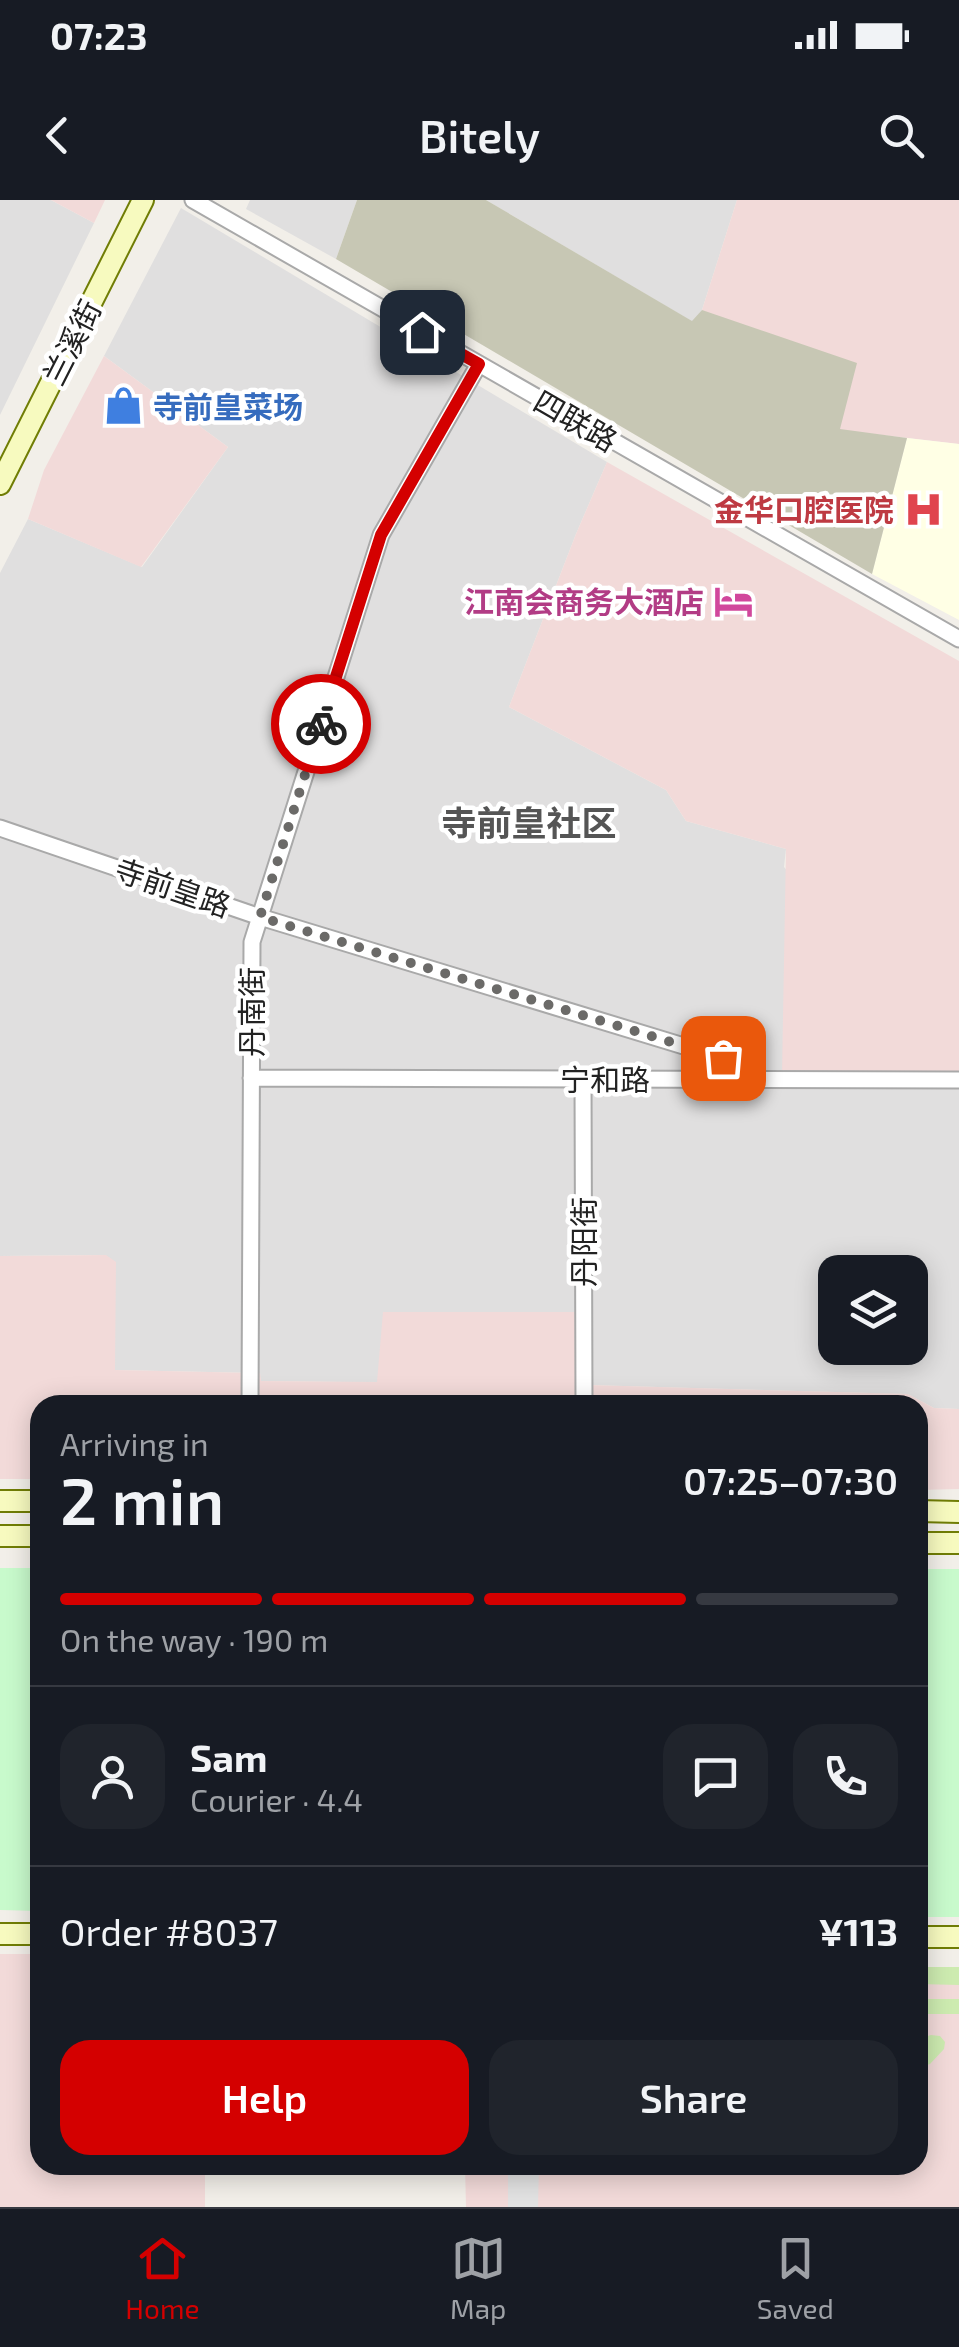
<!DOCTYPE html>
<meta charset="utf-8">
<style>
:root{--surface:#171b24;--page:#20242c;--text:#f1f3f6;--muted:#9ea1a6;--line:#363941;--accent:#d40000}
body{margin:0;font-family:"Exo 2","Noto Sans SC",sans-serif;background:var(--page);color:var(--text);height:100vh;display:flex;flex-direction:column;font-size:38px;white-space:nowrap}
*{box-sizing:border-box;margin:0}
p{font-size:32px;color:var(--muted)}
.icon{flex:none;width:55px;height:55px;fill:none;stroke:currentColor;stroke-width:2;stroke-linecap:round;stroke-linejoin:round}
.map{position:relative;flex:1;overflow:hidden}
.sheet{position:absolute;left:30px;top:1195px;width:898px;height:780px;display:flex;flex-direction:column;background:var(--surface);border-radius:30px;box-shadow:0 5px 25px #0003}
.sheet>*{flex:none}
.fabs{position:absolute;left:818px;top:1055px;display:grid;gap:20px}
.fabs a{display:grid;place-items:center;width:110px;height:110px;border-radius:20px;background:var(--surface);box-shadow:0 5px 25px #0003;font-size:50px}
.pin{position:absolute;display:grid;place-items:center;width:85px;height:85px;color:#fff;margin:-42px;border-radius:20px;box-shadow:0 5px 15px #0006}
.courier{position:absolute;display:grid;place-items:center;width:100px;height:100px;margin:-50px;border:8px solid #d40000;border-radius:50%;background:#fff;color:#222;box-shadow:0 2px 12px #0007}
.headline em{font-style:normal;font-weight:600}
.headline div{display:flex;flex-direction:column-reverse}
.headline{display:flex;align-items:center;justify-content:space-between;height:170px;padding:0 30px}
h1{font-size:65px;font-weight:600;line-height:75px}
.bar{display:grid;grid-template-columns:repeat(4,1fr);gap:15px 10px;align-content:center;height:120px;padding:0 30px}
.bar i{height:12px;border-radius:8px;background:var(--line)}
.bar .current{background:var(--accent)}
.bar p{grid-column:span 4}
.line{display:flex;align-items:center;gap:25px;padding:0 30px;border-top:2px solid var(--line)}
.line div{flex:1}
.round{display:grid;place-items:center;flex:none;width:105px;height:105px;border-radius:30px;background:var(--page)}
.cta{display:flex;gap:20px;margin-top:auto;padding:20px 30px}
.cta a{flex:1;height:115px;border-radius:30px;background:var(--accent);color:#fff;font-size:40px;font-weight:600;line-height:115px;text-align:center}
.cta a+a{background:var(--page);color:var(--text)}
.status{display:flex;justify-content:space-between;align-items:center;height:70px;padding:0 50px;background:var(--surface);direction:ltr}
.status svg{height:28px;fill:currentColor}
header{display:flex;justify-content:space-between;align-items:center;height:130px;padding:0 30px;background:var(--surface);font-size:45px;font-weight:600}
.tab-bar{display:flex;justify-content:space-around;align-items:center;height:140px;border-top:2px solid var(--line);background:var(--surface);font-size:28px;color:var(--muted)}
.tab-bar a{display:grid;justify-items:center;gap:5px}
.tab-bar .current{color:var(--accent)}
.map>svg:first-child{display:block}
.residential{fill:#e0dfdf;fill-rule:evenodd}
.commercial{fill:#f2dad9}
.education{fill:#ffffe5}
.construction{fill:#c7c7b4}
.grass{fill:#cdebb0}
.park{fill:#c8facc}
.parking{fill:#e2e2e2}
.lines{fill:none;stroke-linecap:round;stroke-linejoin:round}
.street-casing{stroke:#a9a9a9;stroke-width:19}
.secondary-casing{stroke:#707d05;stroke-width:24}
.street{stroke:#fff;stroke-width:15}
.secondary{stroke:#f7fabf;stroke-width:20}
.done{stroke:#6b6a68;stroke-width:10;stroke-dasharray:0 18}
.route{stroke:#d40000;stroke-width:12}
.labels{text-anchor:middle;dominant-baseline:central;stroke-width:9;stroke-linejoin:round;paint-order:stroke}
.street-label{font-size:30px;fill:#222;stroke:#fff}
.shop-label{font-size:30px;font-weight:bold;fill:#366cbe;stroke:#fff;text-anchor:start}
.health-label{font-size:30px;font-weight:bold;fill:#be3a42;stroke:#fff;text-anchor:end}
.hotel-label{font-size:30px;font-weight:bold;fill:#b23c85;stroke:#fff;text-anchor:end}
.quarter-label{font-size:35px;font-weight:bold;fill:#555;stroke:#fff}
</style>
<div class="status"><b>07:23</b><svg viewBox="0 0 49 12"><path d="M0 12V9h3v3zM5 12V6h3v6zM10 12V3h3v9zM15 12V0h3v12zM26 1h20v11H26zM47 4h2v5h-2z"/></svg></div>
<header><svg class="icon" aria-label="back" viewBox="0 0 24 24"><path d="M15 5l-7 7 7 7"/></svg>Bitely<svg class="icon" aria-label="search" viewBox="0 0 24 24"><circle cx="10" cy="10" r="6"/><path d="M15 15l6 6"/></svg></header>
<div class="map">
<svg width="959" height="2007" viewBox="0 0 959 2007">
<rect width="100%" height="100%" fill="#f2efe9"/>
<path class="residential" d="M0,0H51L94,23L0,215Z
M250,0H357L336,59L246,9Z
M486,0H737L702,110L693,122Z
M181,8L607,262L576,334L509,507L666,590L686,621L786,649L784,667L959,873V1209L934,1208L908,1194L588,1185L261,1181L259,1173L114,1170L106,1055L0,1056V373L28,319L142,367L228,247L104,156ZM835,1072H910V1148H835Z"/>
<path class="commercial" d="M51,0H105L94,23Z
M737,0H959V244L840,230L702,110Z
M104,156L228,247L141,367L28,319L44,270Z
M607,262L959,461V873H782L786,649L686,621L666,590L509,507L576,334Z
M106,1055L116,1062L115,1170L260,1173L261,1181L377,1182L383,1112H588V1185L908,1194L934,1208L959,1209V1289L918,1290V1205H40V1279H0V1056Z
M0,1754H40V1965H205V2007H0Z
M918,1767L959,1768V2007H466L465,1965H918Z"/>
<path class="education" d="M907,238L959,244V420L872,374Z"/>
<path class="construction" d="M357,0H486L692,121L702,110L857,163L840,229L907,238L872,374L336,59Z"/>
<path class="grass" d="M918,1767H959V1785L918,1784Z
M918,1799H959V1814H918Z
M931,1835L940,1836L945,1842L944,1849L930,1864L918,1868V1839Z"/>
<path class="park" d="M0,1368H40V1711L0,1710Z
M918,1369H959V1717H918Z"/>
<path class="parking" d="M508,1965H539L538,2007H508Z"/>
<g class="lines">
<defs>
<path id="street" d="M193,0L959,439
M0,628L260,717L723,858L739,879
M251,878L959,880
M583,878L584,1205
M250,1205L252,742L381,335L479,164"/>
<path id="secondary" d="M0,284L143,0
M0,1301H40
M918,1311L959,1312
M0,1336H40
M918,1343H959
M0,1734H40
M918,1737H959"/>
</defs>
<use href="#street" class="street-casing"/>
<use href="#secondary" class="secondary-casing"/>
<use href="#street" class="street"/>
<use href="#secondary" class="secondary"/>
</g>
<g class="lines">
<path class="done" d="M321,524L260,717L723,858"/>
<path class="route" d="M321,524L381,335L479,164L422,132"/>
</g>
<defs>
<symbol id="shop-bare" viewBox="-9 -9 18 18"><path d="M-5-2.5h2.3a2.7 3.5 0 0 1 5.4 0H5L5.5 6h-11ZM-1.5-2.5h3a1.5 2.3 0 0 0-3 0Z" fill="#3f7fe0" stroke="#fff" stroke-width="2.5" paint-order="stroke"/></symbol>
<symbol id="hospital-bare" viewBox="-9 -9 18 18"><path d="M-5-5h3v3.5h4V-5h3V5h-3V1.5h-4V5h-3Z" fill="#e0444e" stroke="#fff" stroke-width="2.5" paint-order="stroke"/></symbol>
<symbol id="hotel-bare" viewBox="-9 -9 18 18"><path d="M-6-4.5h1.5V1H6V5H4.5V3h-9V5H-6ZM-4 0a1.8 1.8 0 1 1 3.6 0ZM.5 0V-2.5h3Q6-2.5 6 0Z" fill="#d1479c" stroke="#fff" stroke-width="2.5" paint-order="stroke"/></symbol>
</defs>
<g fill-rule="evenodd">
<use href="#shop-bare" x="96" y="178" width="55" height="55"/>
<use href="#hospital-bare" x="896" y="282" width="55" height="55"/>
<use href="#hotel-bare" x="706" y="374" width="55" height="55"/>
</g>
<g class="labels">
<g class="street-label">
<text transform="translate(71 142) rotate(-63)">兰溪街</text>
<text transform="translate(576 220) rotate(30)">四联路</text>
<text transform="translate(173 687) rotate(19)">寺前皇路</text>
<text transform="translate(251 812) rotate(-90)">丹南街</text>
<text x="605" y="879">宁和路</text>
<text transform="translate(583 1042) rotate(-90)">丹阳街</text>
</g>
<g class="shop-label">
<text x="153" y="206">寺前皇菜场</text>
</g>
<g class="health-label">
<text x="894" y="309">金华口腔医院</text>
</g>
<g class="hotel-label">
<text x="704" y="401">江南会商务大酒店</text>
</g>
<g class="quarter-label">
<text x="529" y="622">寺前皇社区</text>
</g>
</g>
</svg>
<div class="fabs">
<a><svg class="icon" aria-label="layers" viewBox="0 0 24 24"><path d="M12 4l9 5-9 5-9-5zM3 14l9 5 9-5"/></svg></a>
</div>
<div class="pin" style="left:723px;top:858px;background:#ea580c"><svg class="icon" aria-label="bag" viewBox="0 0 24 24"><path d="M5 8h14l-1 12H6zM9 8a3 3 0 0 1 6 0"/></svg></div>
<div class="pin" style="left:422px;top:132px;background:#1f2937"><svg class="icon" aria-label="home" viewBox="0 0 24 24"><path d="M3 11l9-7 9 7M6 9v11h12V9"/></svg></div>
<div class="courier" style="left:321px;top:524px"><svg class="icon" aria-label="bike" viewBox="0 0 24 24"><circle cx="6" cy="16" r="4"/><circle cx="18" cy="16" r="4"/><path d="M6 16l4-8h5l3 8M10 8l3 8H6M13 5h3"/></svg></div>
<section class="sheet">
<div class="headline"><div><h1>2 min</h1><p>Arriving in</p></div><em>07:25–07:30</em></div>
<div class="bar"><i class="current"></i><i class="current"></i><i class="current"></i><i></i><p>On the way · 190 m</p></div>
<div class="line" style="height:180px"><a class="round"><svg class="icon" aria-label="person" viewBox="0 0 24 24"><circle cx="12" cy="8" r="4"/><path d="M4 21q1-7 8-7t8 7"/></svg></a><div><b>Sam</b><p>Courier · 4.4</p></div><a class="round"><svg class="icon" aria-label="chat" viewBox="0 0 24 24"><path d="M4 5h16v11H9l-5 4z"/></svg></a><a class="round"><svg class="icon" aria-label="phone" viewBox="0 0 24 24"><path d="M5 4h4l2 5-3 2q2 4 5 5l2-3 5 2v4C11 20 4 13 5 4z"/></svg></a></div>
<div class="line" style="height:130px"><div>Order #8037</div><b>¥113</b></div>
<div class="cta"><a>Help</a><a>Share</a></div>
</section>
</div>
<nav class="tab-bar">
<a class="current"><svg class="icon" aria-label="home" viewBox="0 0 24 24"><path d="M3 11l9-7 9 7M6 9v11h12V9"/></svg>Home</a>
<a><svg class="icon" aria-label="map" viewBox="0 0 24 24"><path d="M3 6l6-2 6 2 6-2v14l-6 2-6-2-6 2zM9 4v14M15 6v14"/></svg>Map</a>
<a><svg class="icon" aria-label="saved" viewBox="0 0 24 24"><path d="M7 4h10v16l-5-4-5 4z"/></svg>Saved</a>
</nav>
